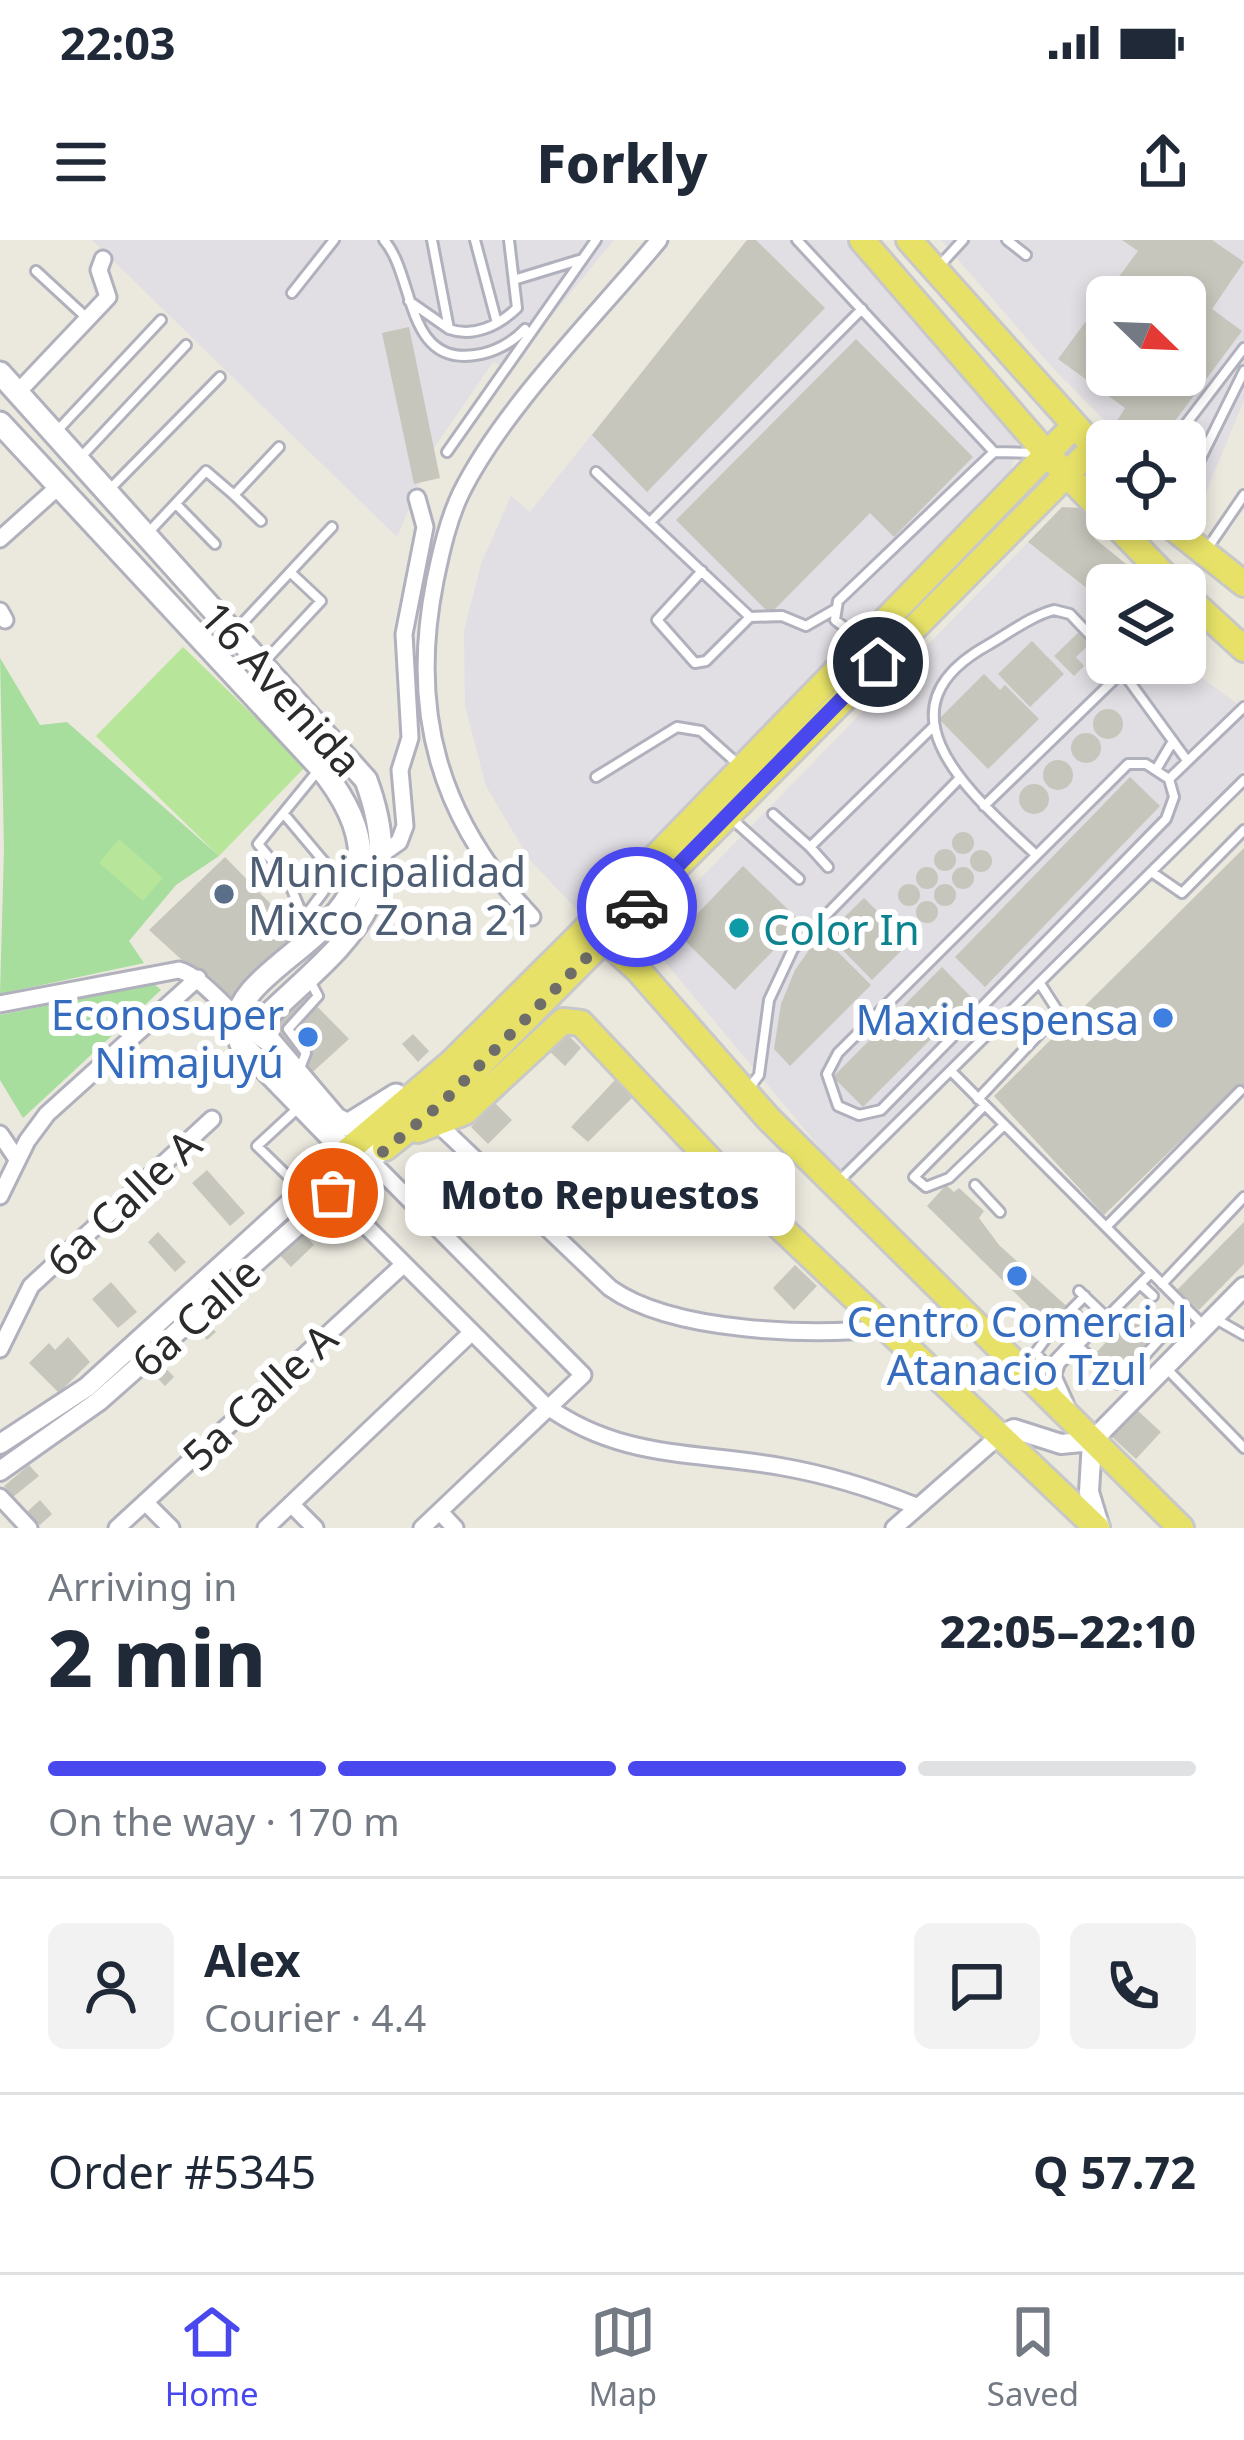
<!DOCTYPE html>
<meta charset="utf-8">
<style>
:root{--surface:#fff;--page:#f2f2f3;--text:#1f2937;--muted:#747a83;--line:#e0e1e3;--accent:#4948ee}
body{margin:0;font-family:"Noto Sans",sans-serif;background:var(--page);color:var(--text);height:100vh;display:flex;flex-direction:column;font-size:45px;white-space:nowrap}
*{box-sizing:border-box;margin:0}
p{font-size:39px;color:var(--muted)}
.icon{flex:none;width:66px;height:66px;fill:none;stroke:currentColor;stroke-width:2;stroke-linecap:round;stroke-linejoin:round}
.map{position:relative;height:1288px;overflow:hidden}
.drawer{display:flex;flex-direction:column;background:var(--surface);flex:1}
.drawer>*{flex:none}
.needle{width:78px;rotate:113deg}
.buttons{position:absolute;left:1086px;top:36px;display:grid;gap:24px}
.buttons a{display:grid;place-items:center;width:120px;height:120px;border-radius:18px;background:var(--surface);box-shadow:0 6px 18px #0003;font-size:60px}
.pin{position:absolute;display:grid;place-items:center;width:102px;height:102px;color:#fff;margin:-51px;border:6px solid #fff;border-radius:50%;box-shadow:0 3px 12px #0007}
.courier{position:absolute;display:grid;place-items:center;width:120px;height:120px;margin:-60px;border:9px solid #4948ee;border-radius:50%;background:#fff;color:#222;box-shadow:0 3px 15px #0007}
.bubble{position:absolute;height:84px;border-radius:18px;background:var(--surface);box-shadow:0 6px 18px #0003;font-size:39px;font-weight:800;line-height:84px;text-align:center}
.overview em{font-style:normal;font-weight:800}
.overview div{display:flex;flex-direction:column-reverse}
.overview{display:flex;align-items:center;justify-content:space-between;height:204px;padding:0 48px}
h1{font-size:78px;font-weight:800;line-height:90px}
.bar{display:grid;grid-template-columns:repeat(4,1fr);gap:18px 12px;align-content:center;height:144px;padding:0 48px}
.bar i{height:15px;border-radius:9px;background:var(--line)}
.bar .selected{background:var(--accent)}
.bar p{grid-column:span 4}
.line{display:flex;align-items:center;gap:30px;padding:0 48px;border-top:3px solid var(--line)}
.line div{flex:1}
.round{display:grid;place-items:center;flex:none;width:126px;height:126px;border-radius:18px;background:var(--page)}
.status{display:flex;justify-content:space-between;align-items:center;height:84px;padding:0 60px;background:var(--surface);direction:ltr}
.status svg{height:33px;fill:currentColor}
header{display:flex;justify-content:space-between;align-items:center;height:156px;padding:0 48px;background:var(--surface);font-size:54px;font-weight:800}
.menu{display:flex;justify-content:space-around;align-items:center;height:168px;border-top:3px solid var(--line);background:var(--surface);font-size:33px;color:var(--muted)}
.menu a{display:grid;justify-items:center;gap:6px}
.menu .selected{color:var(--accent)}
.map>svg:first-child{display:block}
.industrial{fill:#e1dee4;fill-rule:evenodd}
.green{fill:#a7de9e}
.pitch{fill:#b7e59a}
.building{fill:#c7c6bc;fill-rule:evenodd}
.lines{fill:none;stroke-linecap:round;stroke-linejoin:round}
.service-casing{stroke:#b1b1bd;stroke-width:14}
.minor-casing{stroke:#b1b1bd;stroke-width:21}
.tertiary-casing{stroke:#b1b1bd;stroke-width:24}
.secondary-casing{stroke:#b1b1bd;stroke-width:27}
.primary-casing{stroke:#c8c8c8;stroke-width:30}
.service{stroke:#fff;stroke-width:8}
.minor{stroke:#fff;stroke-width:15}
.tertiary{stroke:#fff;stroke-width:18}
.secondary{stroke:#fff;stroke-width:21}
.primary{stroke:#e7e267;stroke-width:24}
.done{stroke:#6e6d6a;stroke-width:12;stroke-dasharray:0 21.6}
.route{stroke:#4948ee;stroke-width:15}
.service-dot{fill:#5c6f8a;stroke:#fff;stroke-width:4.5}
.culture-dot{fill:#0f9aa8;stroke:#fff;stroke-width:4.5}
.shop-dot{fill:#3f7fe0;stroke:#fff;stroke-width:4.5}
.labels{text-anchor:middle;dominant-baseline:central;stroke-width:12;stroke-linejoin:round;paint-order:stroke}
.street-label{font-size:42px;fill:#2b2b2b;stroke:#fff}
.service-label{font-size:42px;fill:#4e5e75;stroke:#fff;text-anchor:start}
.culture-label{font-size:42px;fill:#0d838f;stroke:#fff;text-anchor:start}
.shop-label{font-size:42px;fill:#366cbe;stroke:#fff;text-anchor:end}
</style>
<div class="status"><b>22:03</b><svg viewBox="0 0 49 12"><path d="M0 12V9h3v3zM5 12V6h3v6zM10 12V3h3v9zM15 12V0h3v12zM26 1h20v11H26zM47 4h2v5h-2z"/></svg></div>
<header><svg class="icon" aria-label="menu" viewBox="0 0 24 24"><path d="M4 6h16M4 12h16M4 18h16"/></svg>Forkly<svg class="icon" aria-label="share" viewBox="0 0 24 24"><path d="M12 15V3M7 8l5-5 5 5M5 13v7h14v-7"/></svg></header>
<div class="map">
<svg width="1244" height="1288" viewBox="0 0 1244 1288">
<rect width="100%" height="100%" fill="#ebe8de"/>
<path class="industrial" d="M92,0H614L508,129L493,122L436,205L397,297Z
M747,0H846L1018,197L1011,231L581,674L530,620L486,546L465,466L464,391L481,324L511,256L530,272Z
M941,0H1244V160L1197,274L1185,261V201H1125L1052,127ZM1107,57H1185V135H1107Z
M1028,302L1107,364V423H1182L1244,469V530L842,934L665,722L655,685Z"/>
<path class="green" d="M0,418L40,485L67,482L219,616L176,645L129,701L144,723L0,754L4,609Z
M154,744L161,750L23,878L0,840V775Z"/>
<path class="pitch" d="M183,407L306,526L219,616L96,496Z
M119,599L163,638L143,661L99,623Z"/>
<path class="building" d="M747,0H756L825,68L647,252L592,195Z
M1122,0H1212L1244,22L1212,69L1242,91L1160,201H1133L1115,184L1125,168L1058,119L1138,11ZM1107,57H1185V135H1107Z
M409,87L440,238L414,244L382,93Z
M856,99L973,217L894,297L870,273L770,374L676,280Z
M1062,267L1079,268L1103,288L1094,298L1152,345H1107V364L1028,302Z
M1081,390L1092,402L1076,417L1084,426L1074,436L1054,416Z
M1032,401L1064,434L1030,467L998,434Z
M984,434L1000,450L1005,445L1039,479L988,529L939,479Z
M1093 484a15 15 0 1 1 30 0a15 15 0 1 1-30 0Z
M1071 508a15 15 0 1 1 30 0a15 15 0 1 1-30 0Z
M1043 535a15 15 0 1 1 30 0a15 15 0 1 1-30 0Z
M1130,537L1160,566L985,747L955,717Z
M1019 559a15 15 0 1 1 30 0a15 15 0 1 1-30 0Z
M952 603a11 11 0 1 1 22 0a11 11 0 1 1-22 0Z
M1244,608V855L1236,847L1104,975L994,856Z
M934 620a11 11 0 1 1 22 0a11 11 0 1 1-22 0Z
M970 621a11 11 0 1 1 22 0a11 11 0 1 1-22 0Z
M225,617L298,692L228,762L149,690Z
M743,626L801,682L735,750L678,694Z
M916 638a11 11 0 1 1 22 0a11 11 0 1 1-22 0Z
M952 638a11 11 0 1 1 22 0a11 11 0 1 1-22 0Z
M934 655a11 11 0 1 1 22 0a11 11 0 1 1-22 0Z
M898 655a11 11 0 1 1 22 0a11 11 0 1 1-22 0Z
M864,658L909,703L872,740L827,694Z
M916 672a11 11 0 1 1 22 0a11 11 0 1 1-22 0Z
M820,694L871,745L790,826L774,809L781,764L795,730Z
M942,727L972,758L863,867L833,837Z
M304,753L349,799L305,839L267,786Z
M563,790L581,808L565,826L546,808Z
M413,794L429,811L418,822L402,804Z
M615,840L632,858L588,902L571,887Z
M495,863L512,880L488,904L471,887Z
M207,930L245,973L230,986L192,943Z
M352,941L363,952L352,963L345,955Z
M946,945L954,952L959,948L984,971L979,978L999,1005L1072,1071L1077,1066L1087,1075L1064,1101L927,966Z
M320,970L334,986L326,994L311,978Z
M1244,982V1024L1199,1070L1177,1050Z
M298,988L314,1005L291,1027L275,1010Z
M158,992L186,1022L175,1032L148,1002Z
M795,1025L817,1046L794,1070L773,1048Z
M111,1042L137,1072L118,1088L92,1059Z
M1138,1068L1163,1092L1118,1139L1094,1115Z
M202,1078L216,1092L207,1100L194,1085Z
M68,1097L90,1122L59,1153L29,1123L49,1103L55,1110Z
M159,1121L174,1137L165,1146L149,1129Z
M1137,1170L1161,1192L1136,1219L1112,1197Z
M29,1225L39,1236L13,1257L4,1246Z
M40,1260L52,1274L40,1285L27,1272Z"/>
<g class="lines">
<defs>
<path id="service" d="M384,0C415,35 405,126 475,115C493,113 512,103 525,89
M432,0L449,89C474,98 499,85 517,68L509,0
M475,0L497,83
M797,0L994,212
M1007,0L1026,15
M940,25L963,0
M36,31L88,79
M517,39L579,20
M292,53L334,0
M409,61L449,89
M56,192L161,80
M1173,201L1244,108
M447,212L596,0
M80,218L186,105
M596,232L750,377L782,376L806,386L834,370
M109,250L220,137
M1185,250L1244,131
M234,255L261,281
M176,264L215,304
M650,282L862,69
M147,294L206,231L234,255L279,207
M1207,309L1244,255
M702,331L657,380L695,423L706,421L750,377
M237,389L332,287
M861,400L835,380L838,361L994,212L1040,213
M266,420L321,361L290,332
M1116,423L1186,519
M1128,524H1146L1169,539L1174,557L1166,579L881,870L859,875L838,866L827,834L838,813Z
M1157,528L1173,501
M596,537L677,487L701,491L740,526
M1169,539L1244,467
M984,566L1123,431
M284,574L326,624L324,651L306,675
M773,574L810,607
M733,580L799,639
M1035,614C970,553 871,470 988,405C1009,393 1031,376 1054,370L1070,374L1107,413
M828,627L810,607L933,487
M1153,633L1182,653L1244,590
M311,696L288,640L258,604L316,533
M952,832L1106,987
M298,833L306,813L288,789L318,756L310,741
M750,847L759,835L769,760L793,709L960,538
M978,859L1059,773L1041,745
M984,866L914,937L926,947L949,938L1004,885
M297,869L257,906L302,950
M840,940L1244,540
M975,945L1000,972
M1140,1044L1153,1056
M1162,1044L1244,957
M1079,1051L1101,1072
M1071,1070L1085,1056
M1214,1078L1244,1095
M1203,1085L1106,987L1240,851
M1078,1106L1119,1144L1177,1080
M1047,1128L1100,1072
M1166,1128L1244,1208
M1048,1129L1036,1112L1052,1090
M1071,1168L1056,1135L1060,1124L1151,1033"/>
<path id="minor" d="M18,152L108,57L99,30L103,19
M0,299L58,247
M0,371L5,380
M379,616L399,602L405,586L400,530L410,498L404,394L425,287L417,258
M532,677C439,579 409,472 435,341C441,312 448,280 461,253C503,168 597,75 659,0
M0,764L179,730C203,736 238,784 266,802
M437,883L610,1048C673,1093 813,1096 888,1088
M0,894L17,919
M370,920L583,1135L422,1288
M333,953L545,1165C621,1220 695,1211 783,1227C829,1235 873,1249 916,1266
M0,956L27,901L47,874L198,738
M0,1109L31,1046L212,879
M0,1257L29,1288
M145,1262L171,1288
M291,1264L315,1288
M440,1272L455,1288
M117,1288L403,1025
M266,1288L471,1093
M894,1288L999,1196"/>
<path id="tertiary" d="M999,1196L1014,1189L1061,1204L1092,1201L1244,1047
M1092,1201L1089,1252L1100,1288
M0,1204L87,1147L346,912
M0,1231L99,1161L385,908"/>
<path id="secondary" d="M0,133L366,540C411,662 344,702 266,777L262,792L336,879L348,885L396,855
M0,183L319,526C448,683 230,710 236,791L241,804L346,912L385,908"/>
<path id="primary" d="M862,0L1047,214L1174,345
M909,0L1107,221
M1162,279L1244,344
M1185,355L1244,409
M595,691L638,730L768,878L1181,1288
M418,890L465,872L563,781L581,783L717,927L1097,1288
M385,908L443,862L1094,207
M346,912L451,823L576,699L1074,186"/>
</defs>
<use href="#service" class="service-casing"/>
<use href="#minor" class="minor-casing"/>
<use href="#tertiary" class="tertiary-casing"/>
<use href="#secondary" class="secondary-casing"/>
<use href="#primary" class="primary-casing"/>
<use href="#service" class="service"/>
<use href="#minor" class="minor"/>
<use href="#tertiary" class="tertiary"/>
<use href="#secondary" class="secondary"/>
<use href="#primary" class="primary"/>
</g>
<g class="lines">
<path class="done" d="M333,953L443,862L637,667"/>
<path class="route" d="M637,667L878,422"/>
</g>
<circle class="service-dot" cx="224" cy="654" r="12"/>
<circle class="culture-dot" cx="739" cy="688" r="12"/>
<g class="shop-dot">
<circle cx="1163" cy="778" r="12"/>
<circle cx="308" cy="797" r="12"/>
<circle cx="1017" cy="1036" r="12"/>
</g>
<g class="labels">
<g class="street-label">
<text transform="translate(282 448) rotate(48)">16 Avenida</text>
<text transform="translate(123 962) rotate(-43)">6a Calle A</text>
<text transform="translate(195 1076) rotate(-42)">6a Calle</text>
<text transform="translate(259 1156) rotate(-43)">5a Calle A</text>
</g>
<g class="service-label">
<text x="248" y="630">Municipalidad<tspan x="248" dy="48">Mixco Zona 21</tspan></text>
</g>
<g class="culture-label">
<text x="763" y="688">Color In</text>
</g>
<g class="shop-label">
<text x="284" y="773">Econosuper<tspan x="284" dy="48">Nimajuyú</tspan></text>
<text x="1139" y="778">Maxidespensa</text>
<text x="1017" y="1080" text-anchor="middle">Centro Comercial<tspan x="1017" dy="48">Atanacio Tzul</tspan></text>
</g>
</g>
</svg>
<div class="buttons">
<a><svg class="needle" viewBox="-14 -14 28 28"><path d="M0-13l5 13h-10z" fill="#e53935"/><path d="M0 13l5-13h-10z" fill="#747a83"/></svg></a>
<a><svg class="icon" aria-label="locate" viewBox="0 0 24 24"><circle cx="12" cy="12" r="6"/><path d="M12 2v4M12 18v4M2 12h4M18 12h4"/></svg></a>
<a><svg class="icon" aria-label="layers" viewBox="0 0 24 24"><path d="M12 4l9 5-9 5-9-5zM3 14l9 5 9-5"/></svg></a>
</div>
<div class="pin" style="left:333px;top:953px;background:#ea580c"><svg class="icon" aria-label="bag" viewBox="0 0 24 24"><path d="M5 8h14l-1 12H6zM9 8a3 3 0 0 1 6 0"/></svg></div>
<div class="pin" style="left:878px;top:422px;background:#1f2937"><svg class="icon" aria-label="home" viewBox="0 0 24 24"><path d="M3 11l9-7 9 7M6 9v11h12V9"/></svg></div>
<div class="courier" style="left:637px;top:667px"><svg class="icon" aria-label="car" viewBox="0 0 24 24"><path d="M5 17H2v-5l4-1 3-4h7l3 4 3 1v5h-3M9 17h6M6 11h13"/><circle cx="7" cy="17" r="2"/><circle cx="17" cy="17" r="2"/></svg></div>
<div class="bubble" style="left:405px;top:912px;width:390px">Moto Repuestos</div>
</div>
<section class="drawer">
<div class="overview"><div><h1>2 min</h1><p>Arriving in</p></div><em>22:05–22:10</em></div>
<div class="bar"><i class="selected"></i><i class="selected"></i><i class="selected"></i><i></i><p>On the way · 170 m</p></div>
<div class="line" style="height:216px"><a class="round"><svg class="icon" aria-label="person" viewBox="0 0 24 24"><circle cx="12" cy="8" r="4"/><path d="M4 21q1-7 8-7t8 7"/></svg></a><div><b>Alex</b><p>Courier · 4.4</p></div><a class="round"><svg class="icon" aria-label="chat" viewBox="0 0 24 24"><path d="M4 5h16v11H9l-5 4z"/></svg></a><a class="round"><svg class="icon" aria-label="phone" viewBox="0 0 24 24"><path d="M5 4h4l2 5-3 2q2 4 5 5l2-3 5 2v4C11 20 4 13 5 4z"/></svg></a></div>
<div class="line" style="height:156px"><div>Order #5345</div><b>Q 57.72</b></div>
</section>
<nav class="menu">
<a class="selected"><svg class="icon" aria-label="home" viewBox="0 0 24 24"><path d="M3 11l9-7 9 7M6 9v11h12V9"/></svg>Home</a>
<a><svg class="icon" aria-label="map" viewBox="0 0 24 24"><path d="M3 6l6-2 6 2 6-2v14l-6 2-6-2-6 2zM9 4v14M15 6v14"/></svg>Map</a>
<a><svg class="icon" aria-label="saved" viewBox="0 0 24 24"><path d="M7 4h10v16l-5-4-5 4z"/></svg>Saved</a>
</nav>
